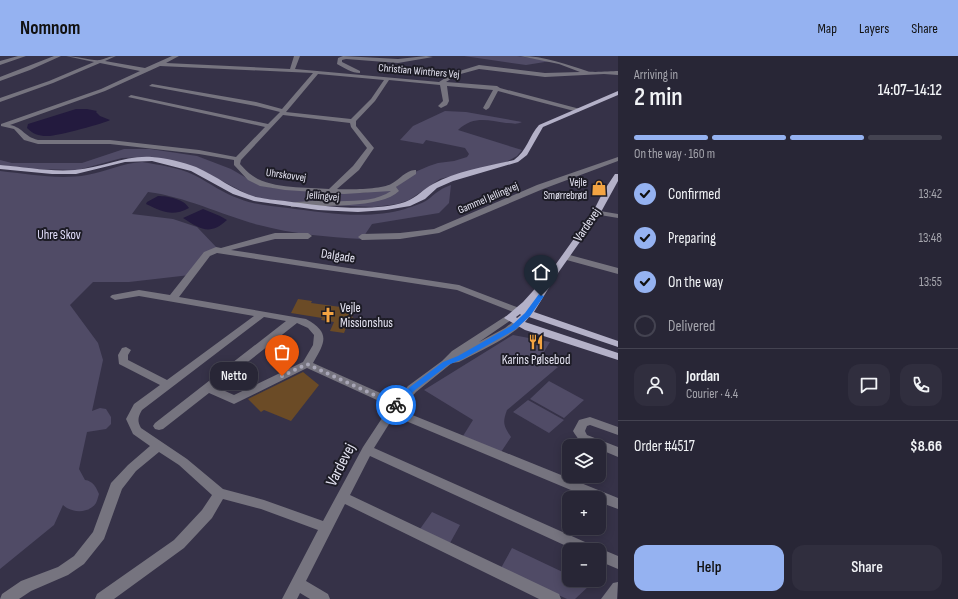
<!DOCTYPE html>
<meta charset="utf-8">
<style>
:root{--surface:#282636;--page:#302e3e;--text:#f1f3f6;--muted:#a5a5ad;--line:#444351;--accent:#95b2f1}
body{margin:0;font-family:"Sofia Sans Condensed",sans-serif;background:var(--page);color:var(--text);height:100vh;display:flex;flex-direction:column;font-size:15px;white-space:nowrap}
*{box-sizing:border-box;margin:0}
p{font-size:13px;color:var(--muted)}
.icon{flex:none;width:22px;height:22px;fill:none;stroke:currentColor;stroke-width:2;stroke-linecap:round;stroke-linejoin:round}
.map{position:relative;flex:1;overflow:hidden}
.side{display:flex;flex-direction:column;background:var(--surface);width:340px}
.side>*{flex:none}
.fabs{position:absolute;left:562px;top:383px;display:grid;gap:8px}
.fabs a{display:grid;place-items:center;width:44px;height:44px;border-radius:8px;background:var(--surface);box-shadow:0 2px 10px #0003,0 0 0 1px var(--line);font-size:20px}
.pin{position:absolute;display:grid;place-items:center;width:34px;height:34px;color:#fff;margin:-41px -17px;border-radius:50% 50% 50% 0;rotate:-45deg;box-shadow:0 0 4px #0007}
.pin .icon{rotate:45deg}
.courier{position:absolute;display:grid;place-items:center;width:40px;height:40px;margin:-20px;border:3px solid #1a73e8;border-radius:50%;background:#fff;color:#222;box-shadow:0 1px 5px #0007}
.bubble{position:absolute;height:28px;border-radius:12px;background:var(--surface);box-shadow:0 2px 10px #0003,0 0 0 1px var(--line);font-size:13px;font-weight:600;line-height:28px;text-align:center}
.summary em{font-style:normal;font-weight:600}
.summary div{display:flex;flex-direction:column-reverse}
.summary{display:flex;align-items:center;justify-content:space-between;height:68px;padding:0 16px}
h1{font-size:26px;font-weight:600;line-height:30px}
.bar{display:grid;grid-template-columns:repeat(4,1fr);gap:6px 4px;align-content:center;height:48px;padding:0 16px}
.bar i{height:5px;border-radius:3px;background:var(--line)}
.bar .active{background:var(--accent)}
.bar p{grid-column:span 4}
.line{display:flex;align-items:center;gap:10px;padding:0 16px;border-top:1px solid var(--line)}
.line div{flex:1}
.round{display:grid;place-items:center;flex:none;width:42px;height:42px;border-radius:12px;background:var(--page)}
ol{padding:0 16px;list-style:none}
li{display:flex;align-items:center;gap:12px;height:44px}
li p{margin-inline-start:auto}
li .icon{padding:4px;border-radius:50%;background:var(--accent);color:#111;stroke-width:4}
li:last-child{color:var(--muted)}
li i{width:22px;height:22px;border:2px solid var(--line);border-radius:50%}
.button{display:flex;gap:8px;margin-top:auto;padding:8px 16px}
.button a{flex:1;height:46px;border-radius:12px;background:var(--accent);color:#111;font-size:16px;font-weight:600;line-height:46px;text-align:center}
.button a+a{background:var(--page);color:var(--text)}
header{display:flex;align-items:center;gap:24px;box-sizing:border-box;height:56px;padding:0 20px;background:var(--accent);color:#111}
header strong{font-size:19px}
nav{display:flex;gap:22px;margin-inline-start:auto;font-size:14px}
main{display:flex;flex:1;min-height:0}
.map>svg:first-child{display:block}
.green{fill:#504b66}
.water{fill:#231a3e}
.building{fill:#6b4b26}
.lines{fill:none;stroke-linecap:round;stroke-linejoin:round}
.minor{fill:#76747f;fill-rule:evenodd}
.major{fill:#b4b1c8;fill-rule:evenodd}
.route{fill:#1a73e8}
.done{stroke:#a7a5b6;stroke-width:4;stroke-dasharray:0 7.2}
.labels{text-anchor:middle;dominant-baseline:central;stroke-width:4;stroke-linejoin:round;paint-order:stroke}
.far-street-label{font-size:11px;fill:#e4e3f1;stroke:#1d1c26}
.far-poi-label{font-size:11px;fill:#e4e3f1;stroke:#1d1c26;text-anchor:end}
.street-label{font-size:13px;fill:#e4e3f1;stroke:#1d1c26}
.park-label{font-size:13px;fill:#e1ddfa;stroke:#1d1c26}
.poi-label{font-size:13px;fill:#e4e3f1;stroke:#1d1c26;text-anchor:start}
.near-street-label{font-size:16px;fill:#e4e3f1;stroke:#1d1c26}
</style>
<header>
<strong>Nomnom</strong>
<nav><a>Map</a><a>Layers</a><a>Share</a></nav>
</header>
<main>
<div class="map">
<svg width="618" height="543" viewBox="0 0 618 543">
<rect width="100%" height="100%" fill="#363248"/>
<path class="green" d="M464,0H517L551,5L526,9Z
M445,55L466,56L522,66C516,69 512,67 506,67C487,64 473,60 458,74L522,94L517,100L506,106L440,123L409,144L397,148L374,151L306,148L259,142L247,138L205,116L170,104L153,101L122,102L78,114L32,113L0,109V104L12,107H82L124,93H150L197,100L231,113L257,128L273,132L362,137L396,131L415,116L429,110L438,107L454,105L467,101L469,98L465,92L426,84L423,88L400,84L413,70Z
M142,106C159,109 178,111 194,119C210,127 224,138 240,143C255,149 272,150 288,152C326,157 368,164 405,153C414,150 424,147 430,142C437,136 442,132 451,129L449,147L439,157L372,168L362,183C327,181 292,178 259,169C221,159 187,141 148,136L132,158L173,163L197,171L218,193L206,198L190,219L129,226H93L70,249L98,287L103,304L92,355L100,352L106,353L111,361V368L106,373L87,376L79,413L85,424C93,425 96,431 99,438C98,441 97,445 96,447C89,458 71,457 63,449L54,469L0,513V115C28,118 59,124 87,119C106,116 122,107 142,106Z
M513,279L550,286L539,304L558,311L507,354C502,367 504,370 511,381L501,396L463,380L473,364L424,334Z
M549,325L584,344L564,362L530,343Z
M528,344L564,364L549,377L513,356Z
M432,456L460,469L450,487L420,473Z
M512,492L569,519V524H579L590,529L575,543H567L501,512Z"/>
<path class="water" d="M76,53H87L97,55L96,56L100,60L110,64C106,67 54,81 47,80C38,80 33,78 27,72L28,68Z
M158,140C168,140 184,143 189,152C172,161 163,156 146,148L147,146Z
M203,153L220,160L227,164C210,180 200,173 183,162Z"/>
<path class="building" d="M298,243L312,245L311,247L356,253L352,261L355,263L351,270L346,272L344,277L330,275L334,266L321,264L322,262L291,257Z
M303,316L319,329L291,365L264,354L261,356L248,343Z"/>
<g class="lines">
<path class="minor" d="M18,0H26L0,9V5Z
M54,0H61L30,14L0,25V21Z
M66,0C76,0 92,5 100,4C105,3 109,0 116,0L105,5L145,12L172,0H179L166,7L290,13L294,0H300L295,13L439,26L453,17L479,9L545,17L580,16L559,8L520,0C545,0 565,8 587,15C591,17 611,15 618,15V19L604,18L545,21L479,13L457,19L446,26L497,30L500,32L580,53L581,54L578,56L498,35L489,52L486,54L483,52L493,34L447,30L449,45L447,49L441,52L438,50L443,45L440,29L389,24L375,45L356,65V70L374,92L359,114L337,133C349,134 382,133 391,128C399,124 407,113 416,114V118L396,131L399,135C382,153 319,149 294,151H291V147C320,141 367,152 391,135L344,138L285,134L260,130L248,124L234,109V104L199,98L110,88H38L24,84L14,73L1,70V68L101,33L140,15L100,7L53,27L0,46V42L49,25L94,6ZM160,10L313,17L282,53L256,46L152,28L149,30L256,50L280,56L268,68L131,39L128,41L265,71L236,101L199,94L110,84H38C23,80 24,72 10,69L105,35ZM318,18L384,24L371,43L351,63L286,56ZM283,59L350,67L351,71L367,92L353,110L329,133C307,131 272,133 253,120C248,117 244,112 240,108L241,104Z
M343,0L398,3L426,0L433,1L398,7L346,3L342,4V6L360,15V17C352,17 344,12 337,8L338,2Z
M618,101V105L543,133L439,177L400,183L362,184L358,181L362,178L400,177L434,173L537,129Z
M594,154L618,158V162L594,158Z
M275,177H308L312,180L308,183H275L231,194L459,229L522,253L524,255L522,257H516L457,234L217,197L210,200L179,241L306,263C331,277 325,286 313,307L396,344L408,330L442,305L452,295L506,260H512L514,262L479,286L505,272L514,265H522L523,267C512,281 475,297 459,306L452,307L416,336L400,354L618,442V453L599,446V442H590L394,360L374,392L594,490L596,493L599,492L618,500V513L599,505V494H575L370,400L350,439L559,538L561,543H539L345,448L306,525L328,538L330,543H310L300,537L297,543H282L318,474L261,453L223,443L212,462L184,492L114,543H95L97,538L174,484L202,454L212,439L179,409L159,396L136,415L122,433L104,483L84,508L68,519L31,535L19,543H0L2,538L21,525L58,511L74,500L93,476L111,427L128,409L150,390L133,378L126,363L134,348L160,329L119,308L118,299L122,292L126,291L131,294L128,299V304L167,324L254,260L139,240L115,244L110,241L112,239L139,234L170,239L204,196L216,191L221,192ZM264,261L286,265L155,367L153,370L155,373L159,374L163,373L209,337L234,348L307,312L390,350L363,391L323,465L264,444L223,433L187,403L141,372C137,365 138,361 142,354ZM297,267L308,272L314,279L313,289L303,306L234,339L216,331Z
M566,198L618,212V218L563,203L562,201Z
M590,361L618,371V379L590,369L587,370L585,375L587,379L618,391V401L599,393V390C585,390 580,387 573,375L579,364Z
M618,526L617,543H601L613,527Z"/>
<path class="major" d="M618,35V39L543,71L527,99L518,106L453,125L437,132L425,143L410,150L386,154L358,156L318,154L254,145L233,138L191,115L152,105L125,106L76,118H52L0,113V109C25,111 50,116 75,114C102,112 125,99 152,101C166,102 183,106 196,111C217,120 234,135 256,141C265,143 276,144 285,145C320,150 372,157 405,146C418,141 423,133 433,128C456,115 488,110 514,104C527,95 529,80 539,69Z
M615,118H618V125L601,156L558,217L534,256L618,285V291L529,261L525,266L618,297V304L525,274L504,262L523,246L551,215L593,156L603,136ZM520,258L521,259L517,262L516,261Z"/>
</g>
<path class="route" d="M539,238L544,240L530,260L516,273L463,303L448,309L415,334L399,351H394V347L410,331L443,306L458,300L511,270L525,257Z"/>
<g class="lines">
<path class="done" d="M282,320L307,308L396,349"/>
</g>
<defs>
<symbol id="shop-bare" viewBox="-9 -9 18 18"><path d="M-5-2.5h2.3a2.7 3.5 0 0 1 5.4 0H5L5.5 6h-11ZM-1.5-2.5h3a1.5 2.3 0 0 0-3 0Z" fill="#f3a442" stroke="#1d1c26" stroke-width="2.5" paint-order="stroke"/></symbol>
<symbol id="church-bare" viewBox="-9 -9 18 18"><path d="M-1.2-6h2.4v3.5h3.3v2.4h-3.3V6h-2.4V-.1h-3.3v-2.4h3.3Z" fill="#f3a442" stroke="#1d1c26" stroke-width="2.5" paint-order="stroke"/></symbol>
<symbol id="restaurant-bare" viewBox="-9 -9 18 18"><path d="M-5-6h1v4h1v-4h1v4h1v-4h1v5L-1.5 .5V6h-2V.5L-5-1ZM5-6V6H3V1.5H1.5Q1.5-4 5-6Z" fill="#f3a442" stroke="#1d1c26" stroke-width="2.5" paint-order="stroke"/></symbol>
</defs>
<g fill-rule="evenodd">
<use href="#shop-bare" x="588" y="121" width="22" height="22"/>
<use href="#church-bare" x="317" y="248" width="22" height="22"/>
<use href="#restaurant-bare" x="525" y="275" width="22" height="22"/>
</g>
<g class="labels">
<g class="far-street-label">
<text transform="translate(419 15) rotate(5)">Christian Winthers Vej</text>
<text transform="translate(286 119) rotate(8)">Uhrskovvej</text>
<text transform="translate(323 140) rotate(5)">Jellingvej</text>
<text transform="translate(488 142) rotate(-23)">Gammel Jellingvej</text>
</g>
<g class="far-poi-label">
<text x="587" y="126">Vejle<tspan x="587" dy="13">Smørrebrød</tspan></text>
</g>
<g class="street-label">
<text transform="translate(587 169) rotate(-56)">Vardevej</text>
<text transform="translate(338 200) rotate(9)">Dalgade</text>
</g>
<g class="park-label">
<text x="59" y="179">Uhre Skov</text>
</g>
<g class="poi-label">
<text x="340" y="252">Vejle<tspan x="340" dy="15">Missionshus</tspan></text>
<text x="536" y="304" text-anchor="middle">Karins Pølsebod</text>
</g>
<g class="near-street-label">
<text transform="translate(341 409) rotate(-63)">Vardevej</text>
</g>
</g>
</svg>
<div class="fabs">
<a><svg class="icon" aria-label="layers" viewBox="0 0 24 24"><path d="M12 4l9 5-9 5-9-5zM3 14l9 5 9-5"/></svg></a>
<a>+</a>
<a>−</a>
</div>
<div class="pin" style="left:282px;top:320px;background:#ea580c"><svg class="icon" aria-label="bag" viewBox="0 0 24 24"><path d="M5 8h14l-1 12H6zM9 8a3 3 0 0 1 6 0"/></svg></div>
<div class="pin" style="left:541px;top:240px;background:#1f2937"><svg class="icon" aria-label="home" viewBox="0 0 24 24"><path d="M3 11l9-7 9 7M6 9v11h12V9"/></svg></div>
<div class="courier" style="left:396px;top:349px"><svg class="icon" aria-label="bike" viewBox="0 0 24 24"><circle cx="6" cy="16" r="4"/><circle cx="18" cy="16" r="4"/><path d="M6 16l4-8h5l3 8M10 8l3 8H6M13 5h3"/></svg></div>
<div class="bubble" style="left:210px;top:306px;width:48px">Netto</div>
</div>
<section class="side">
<div class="summary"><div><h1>2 min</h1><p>Arriving in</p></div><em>14:07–14:12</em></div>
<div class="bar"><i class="active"></i><i class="active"></i><i class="active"></i><i></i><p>On the way · 160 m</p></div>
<ol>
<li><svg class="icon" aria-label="check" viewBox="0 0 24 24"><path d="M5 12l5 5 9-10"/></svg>Confirmed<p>13:42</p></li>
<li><svg class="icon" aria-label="check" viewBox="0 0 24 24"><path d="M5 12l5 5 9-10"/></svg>Preparing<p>13:48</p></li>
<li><svg class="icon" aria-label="check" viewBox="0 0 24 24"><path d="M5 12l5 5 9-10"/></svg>On the way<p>13:55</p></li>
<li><i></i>Delivered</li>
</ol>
<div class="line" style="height:72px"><a class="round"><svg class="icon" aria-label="person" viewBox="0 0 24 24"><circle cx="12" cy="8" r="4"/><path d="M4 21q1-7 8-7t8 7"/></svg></a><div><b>Jordan</b><p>Courier · 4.4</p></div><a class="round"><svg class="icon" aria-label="chat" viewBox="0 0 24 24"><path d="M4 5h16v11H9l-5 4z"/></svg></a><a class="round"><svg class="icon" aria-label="phone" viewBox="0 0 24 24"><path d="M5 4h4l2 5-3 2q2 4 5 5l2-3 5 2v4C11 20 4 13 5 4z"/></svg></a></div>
<div class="line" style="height:52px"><div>Order #4517</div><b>$8.66</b></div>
<div class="button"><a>Help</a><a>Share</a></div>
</section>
</main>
